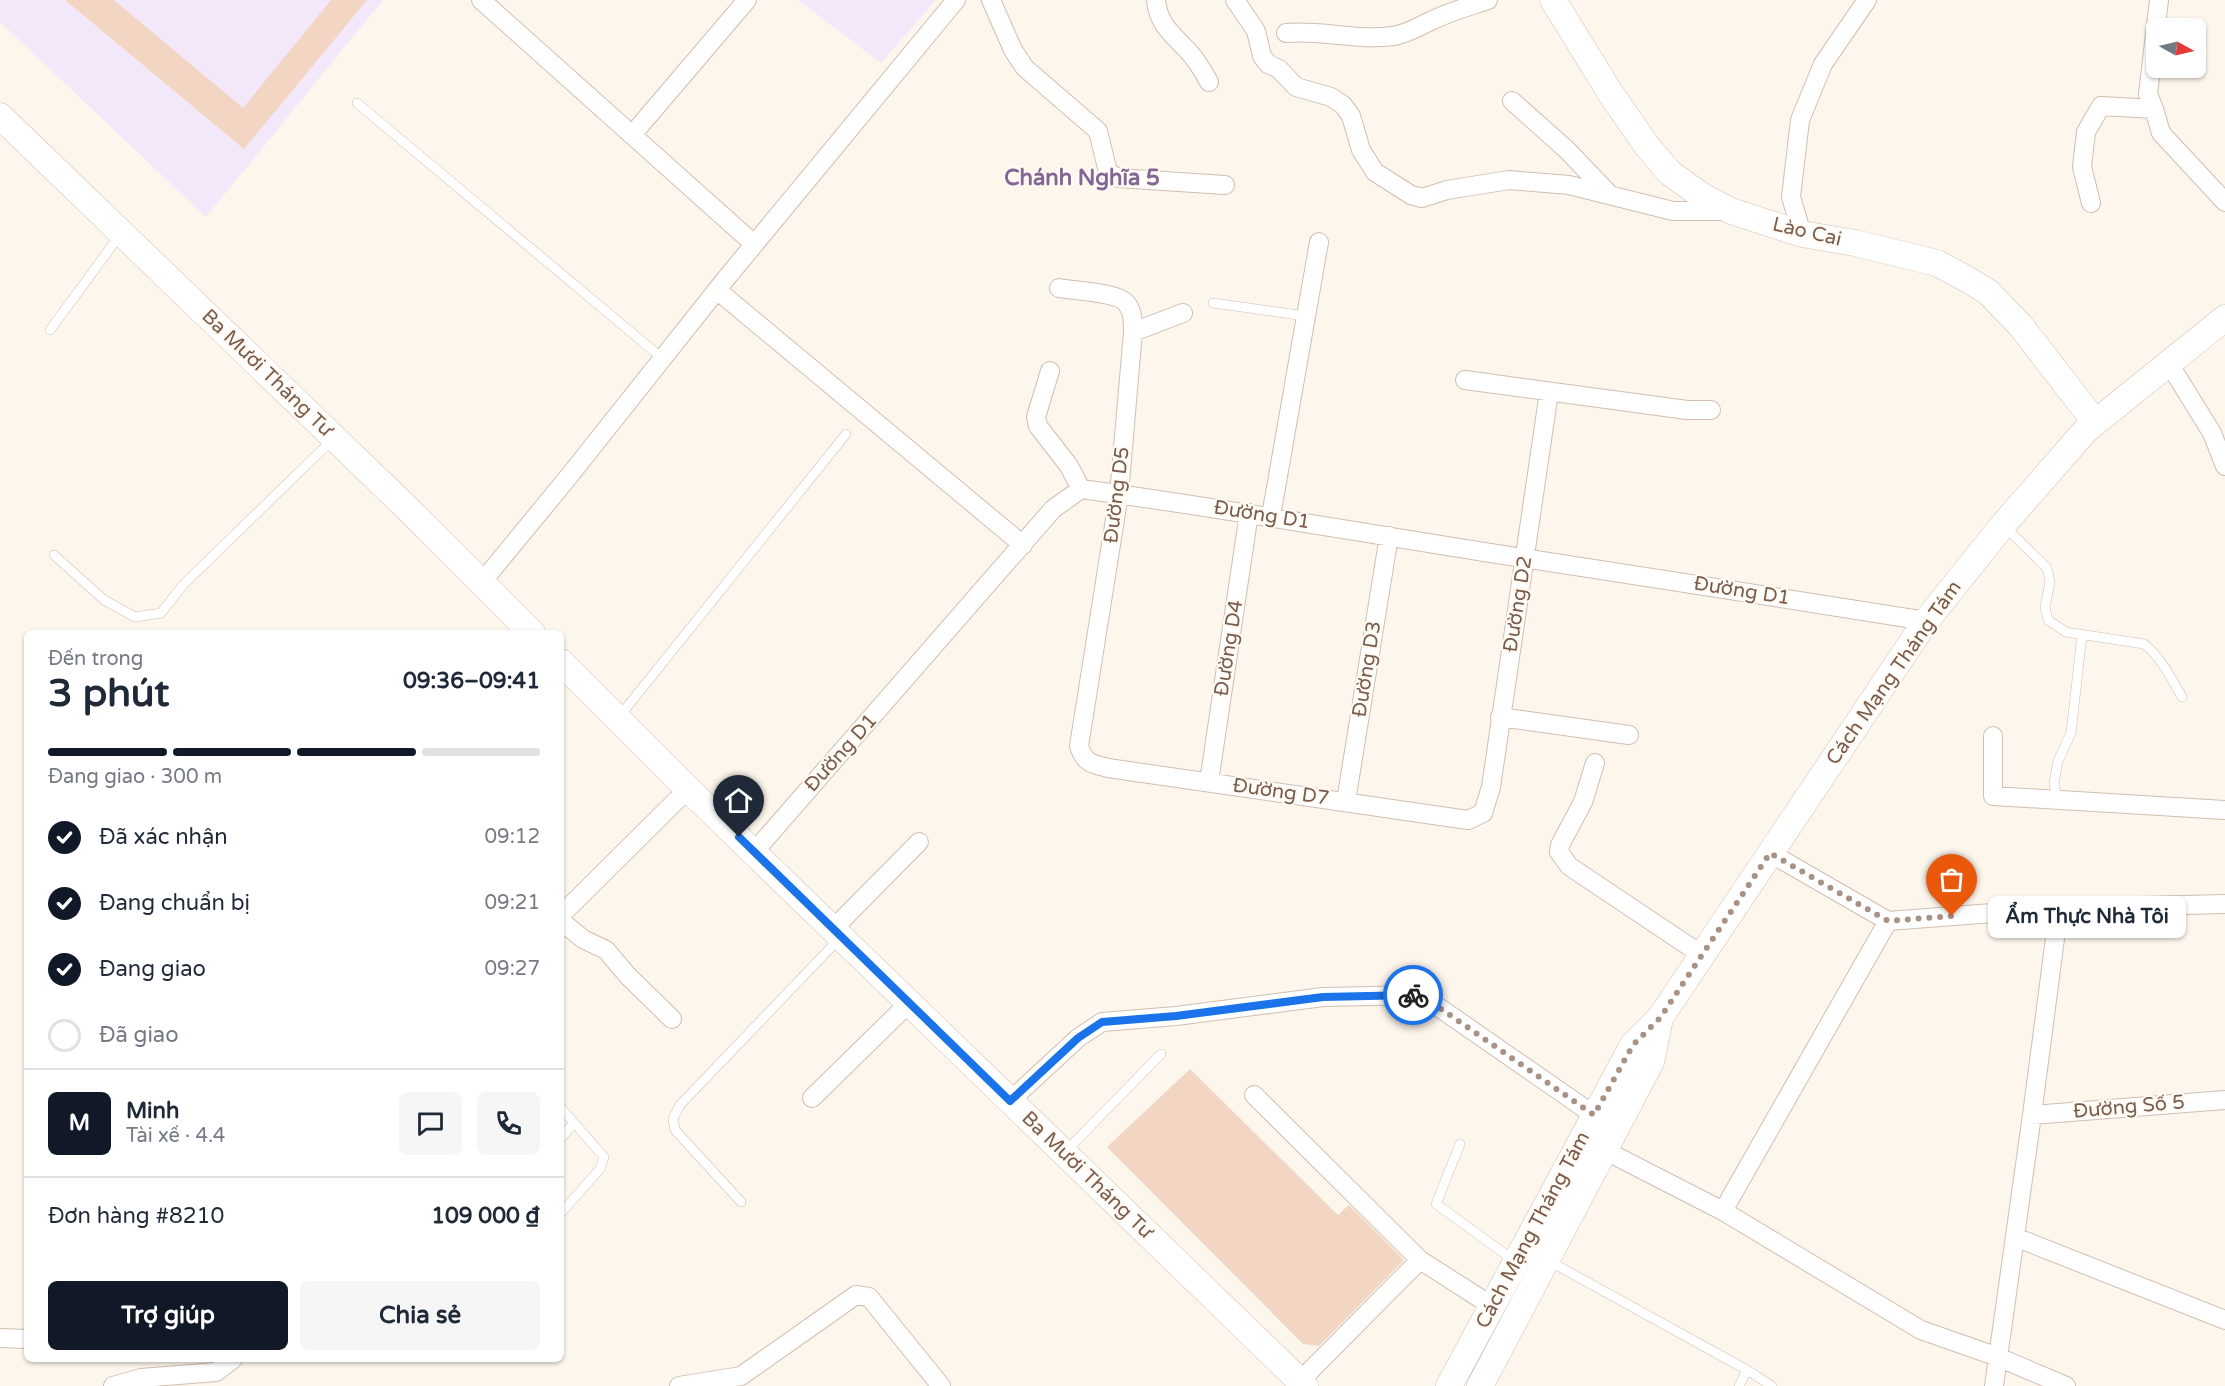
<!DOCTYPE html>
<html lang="vi">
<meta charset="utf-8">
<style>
:root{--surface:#fff;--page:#f6f6f7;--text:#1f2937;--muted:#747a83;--line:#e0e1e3;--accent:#111827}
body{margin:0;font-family:"Varela Round",sans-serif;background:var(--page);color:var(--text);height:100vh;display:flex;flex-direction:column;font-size:22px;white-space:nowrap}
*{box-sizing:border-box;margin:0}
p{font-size:20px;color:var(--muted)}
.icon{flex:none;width:33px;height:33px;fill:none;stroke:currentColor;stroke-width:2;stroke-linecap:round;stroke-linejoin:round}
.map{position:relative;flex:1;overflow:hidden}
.sheet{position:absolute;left:24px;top:630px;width:540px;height:732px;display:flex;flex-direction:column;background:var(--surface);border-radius:9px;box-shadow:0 2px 4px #0004}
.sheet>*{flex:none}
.needle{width:39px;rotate:98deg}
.fabs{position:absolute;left:2146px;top:18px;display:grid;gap:12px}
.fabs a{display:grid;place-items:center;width:60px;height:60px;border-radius:9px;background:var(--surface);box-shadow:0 2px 4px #0004;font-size:30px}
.pin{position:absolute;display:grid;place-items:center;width:51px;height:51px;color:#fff;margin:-62px -26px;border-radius:50% 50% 50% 0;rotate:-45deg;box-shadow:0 0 6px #0007}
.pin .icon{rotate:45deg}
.courier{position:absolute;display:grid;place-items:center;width:60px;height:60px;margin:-30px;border:4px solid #1a73e8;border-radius:50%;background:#fff;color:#222;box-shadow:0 2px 8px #0007}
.bubble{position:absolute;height:42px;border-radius:9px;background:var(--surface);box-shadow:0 2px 4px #0004;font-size:20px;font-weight:800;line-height:42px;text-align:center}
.overview em{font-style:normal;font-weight:800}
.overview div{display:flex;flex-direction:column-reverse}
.overview{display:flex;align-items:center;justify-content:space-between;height:102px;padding:0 24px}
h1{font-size:39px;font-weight:800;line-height:45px}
.bar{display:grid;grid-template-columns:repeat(4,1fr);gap:9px 6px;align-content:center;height:72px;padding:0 24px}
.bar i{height:8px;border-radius:4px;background:var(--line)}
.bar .current{background:var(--accent)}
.bar p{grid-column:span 4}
.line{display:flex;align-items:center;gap:15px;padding:0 24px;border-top:2px solid var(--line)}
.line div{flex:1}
.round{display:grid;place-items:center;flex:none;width:63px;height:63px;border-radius:9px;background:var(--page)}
ol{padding:0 24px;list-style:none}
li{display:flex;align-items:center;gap:18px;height:66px}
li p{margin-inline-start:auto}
li .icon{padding:6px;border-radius:50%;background:var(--accent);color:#fff;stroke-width:4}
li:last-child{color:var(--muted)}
li i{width:33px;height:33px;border:3px solid var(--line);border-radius:50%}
.button{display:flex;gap:12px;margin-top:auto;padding:12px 24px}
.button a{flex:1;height:69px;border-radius:9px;background:var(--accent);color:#fff;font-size:24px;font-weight:800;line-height:69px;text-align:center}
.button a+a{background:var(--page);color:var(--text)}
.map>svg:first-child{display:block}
.education{fill:#f3e8fa}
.building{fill:#f3d5c3}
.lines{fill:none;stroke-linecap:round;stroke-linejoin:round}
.lane-casing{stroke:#d1beb0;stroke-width:10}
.street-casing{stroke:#d1beb0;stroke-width:20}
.secondary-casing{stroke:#d6c0b0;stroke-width:27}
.lane{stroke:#fff;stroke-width:9}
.street{stroke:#fff;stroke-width:18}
.secondary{stroke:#fff;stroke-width:26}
.done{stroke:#a89285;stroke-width:6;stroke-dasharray:0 10.8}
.route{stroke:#1a73e8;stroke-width:8}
.labels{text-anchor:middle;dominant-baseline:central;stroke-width:4.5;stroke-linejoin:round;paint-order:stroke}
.street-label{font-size:20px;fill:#7a5c4d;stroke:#fffaf3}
.quarter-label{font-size:22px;font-weight:bold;fill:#846695;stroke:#fffaf3}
</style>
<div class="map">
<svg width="2225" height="1386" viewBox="0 0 2225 1386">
<rect width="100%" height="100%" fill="#fdf6ec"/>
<path class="education" d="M0,0H383L206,217L0,22Z
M798,0H936L881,63Z"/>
<path class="building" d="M65,0H114L243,108L331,0H367L244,149Z
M1190,1069L1338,1215L1349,1205L1404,1260L1319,1346L1303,1344L1107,1147Z"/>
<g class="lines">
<defs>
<path id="lane" d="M357,103L662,358
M1213,303L1306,316
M50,330L120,235
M2005,527L2047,568L2050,582L2045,607L2048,620L2066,632L2144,644C2161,657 2171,678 2182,697
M54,555L104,600L135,617L161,613L183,585L332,440
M619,717L846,434
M2057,799L2054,783L2058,761L2071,733L2082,635
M561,1108L604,1157L600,1169L561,1213
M561,1138L574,1123
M1460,1144L1436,1204L1515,1261
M1066,1151L1161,1054
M741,1202L675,1130L673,1119L680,1105L839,939
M1549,1261L1747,1370L1772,1386
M1739,1386L1747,1370"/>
<path id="street" d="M481,0L754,244
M991,0L1013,50L1025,68L1098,131L1108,172L1118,178L1225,185
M1156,0C1158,24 1172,34 1188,51C1196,59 1203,71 1209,82
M1235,0L1256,31L1262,56L1268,64L1279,69L1296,87L1331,97L1343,105L1351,116L1361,150L1375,172L1411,195L1422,198L1447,190L1509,180L1569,185L1673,211H1727
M2159,0L2148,94L2154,109L2161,133L2225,202
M1286,33C1322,30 1358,41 1393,36C1408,34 1421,25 1435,19C1452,11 1470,6 1488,0
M1512,101L1567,150L1609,194
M632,135L747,0
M2091,203L2082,167L2086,132L2101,106L2154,109
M1802,234L1791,197L1800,120L1823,64L1867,0
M1059,288C1074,291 1119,292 1127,304C1133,312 1133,322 1133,332L1119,494L1079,746C1084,763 1092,764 1108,768L1468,820L1483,813L1491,787L1549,392
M717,290L1023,545
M1133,332L1183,313
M2168,362L2212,433L2225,466
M1050,371L1036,417L1038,426L1069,466L1081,489
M1465,380L1687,410H1711
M1271,516L1319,242
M482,582L570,475L724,281L956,0
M1500,717L1629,735
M1993,736V796L2225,810
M1595,763L1583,802L1560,845L1559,852L1569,866L1702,955
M1209,782L1249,513
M1346,801L1389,536
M754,852L1053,509L1081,489C1216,507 1350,531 1484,552C1631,575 1779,597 1926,621
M1770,853L1888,921L2059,908L2225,904
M561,915L688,789
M561,921L583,939L606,950L628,976L672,1019
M833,929L919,842
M1254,1095L1420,1260
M812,1098L909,1003
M1010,1101L1078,1038L1102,1022L1176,1016L1323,997L1421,995L1594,1115
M2032,1115L2225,1100
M1604,1150L1723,1211L1921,1330L1998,1357L2066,1386
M1723,1211L1888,921
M2015,1237L2225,1320
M0,1338L27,1339
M113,1386L141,1378L216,1372L233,1359
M679,1386L741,1376L856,1295L869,1297L941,1386
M1295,1386L1420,1260L1492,1306
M1994,1386L2032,1115L2059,908"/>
<path id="secondary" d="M1553,0L1611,94L1647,146L1670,173L1702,196L1731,211L1802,234L1855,243L1937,263L1965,278L1988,292L2020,325L2095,422
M0,116L408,509L532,633
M561,662L688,789L1305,1386
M1449,1386L1633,1045L1660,1018L1926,621L2003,525L2086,430L2225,318
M1480,1386L1651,1062L1660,1018"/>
</defs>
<use href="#lane" class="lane-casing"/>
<use href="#street" class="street-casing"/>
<use href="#secondary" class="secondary-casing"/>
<use href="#lane" class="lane"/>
<use href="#street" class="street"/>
<use href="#secondary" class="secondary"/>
</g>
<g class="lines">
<path class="done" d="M1413,995H1421L1594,1115L1633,1045L1660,1018L1770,853L1888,921L1952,916"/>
<path class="route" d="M739,837L1010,1101L1078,1038L1102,1022L1176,1016L1323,997L1413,995"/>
</g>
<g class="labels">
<g class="street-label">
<text transform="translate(1807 232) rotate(13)">Lào Cai</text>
<text transform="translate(267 373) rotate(44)">Ba Mươi Tháng Tư</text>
<text transform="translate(1117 495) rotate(-83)">Đường D5</text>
<text transform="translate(1262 515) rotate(9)">Đường D1</text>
<text transform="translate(1742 591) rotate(9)">Đường D1</text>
<text transform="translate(1518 604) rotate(-81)">Đường D2</text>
<text transform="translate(1229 648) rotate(-81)">Đường D4</text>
<text transform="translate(1367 669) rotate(-81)">Đường D3</text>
<text transform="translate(1894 673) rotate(-55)">Cách Mạng Tháng Tám</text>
<text transform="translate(841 753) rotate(-48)">Đường D1</text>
<text transform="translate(1281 792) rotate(8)">Đường D7</text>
<text transform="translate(2129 1107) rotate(-5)">Đường Số 5</text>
<text transform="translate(1087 1175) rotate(44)">Ba Mươi Tháng Tư</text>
<text transform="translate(1533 1230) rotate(-62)">Cách Mạng Tháng Tám</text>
</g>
<g class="quarter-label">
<text x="1082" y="178">Chánh Nghĩa 5</text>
</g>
</g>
</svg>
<div class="fabs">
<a><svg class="needle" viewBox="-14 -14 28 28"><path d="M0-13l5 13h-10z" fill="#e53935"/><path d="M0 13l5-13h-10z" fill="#747a83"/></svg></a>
</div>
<div class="pin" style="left:1952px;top:916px;background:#ea580c"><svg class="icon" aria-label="bag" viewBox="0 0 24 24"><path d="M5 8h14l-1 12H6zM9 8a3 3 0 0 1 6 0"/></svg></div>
<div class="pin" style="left:739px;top:837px;background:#1f2937"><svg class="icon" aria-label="home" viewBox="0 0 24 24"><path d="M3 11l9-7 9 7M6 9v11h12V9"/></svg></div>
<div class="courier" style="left:1413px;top:995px"><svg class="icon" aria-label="bike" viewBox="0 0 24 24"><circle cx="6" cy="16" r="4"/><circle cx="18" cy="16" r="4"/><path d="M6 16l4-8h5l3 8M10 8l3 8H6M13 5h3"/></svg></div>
<div class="bubble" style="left:1988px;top:896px;width:198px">Ẩm Thực Nhà Tôi</div>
<section class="sheet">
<div class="overview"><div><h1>3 phút</h1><p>Đến trong</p></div><em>09:36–09:41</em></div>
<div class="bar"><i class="current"></i><i class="current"></i><i class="current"></i><i></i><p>Đang giao · 300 m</p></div>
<ol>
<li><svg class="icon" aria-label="check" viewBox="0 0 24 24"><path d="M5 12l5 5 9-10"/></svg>Đã xác nhận<p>09:12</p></li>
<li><svg class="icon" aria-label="check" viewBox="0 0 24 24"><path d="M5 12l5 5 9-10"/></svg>Đang chuẩn bị<p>09:21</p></li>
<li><svg class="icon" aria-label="check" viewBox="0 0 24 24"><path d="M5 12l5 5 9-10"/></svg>Đang giao<p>09:27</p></li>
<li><i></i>Đã giao</li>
</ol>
<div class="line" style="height:108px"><b class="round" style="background:var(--accent);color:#fff">M</b><div><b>Minh</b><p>Tài xế · 4.4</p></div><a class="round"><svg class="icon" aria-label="chat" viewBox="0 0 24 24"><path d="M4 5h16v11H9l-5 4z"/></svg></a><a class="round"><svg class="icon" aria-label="phone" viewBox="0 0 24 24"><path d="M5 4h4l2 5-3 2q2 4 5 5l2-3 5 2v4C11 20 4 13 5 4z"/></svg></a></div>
<div class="line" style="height:78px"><div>Đơn hàng #8210</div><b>109 000 ₫</b></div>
<div class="button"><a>Trợ giúp</a><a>Chia sẻ</a></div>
</section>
</div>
